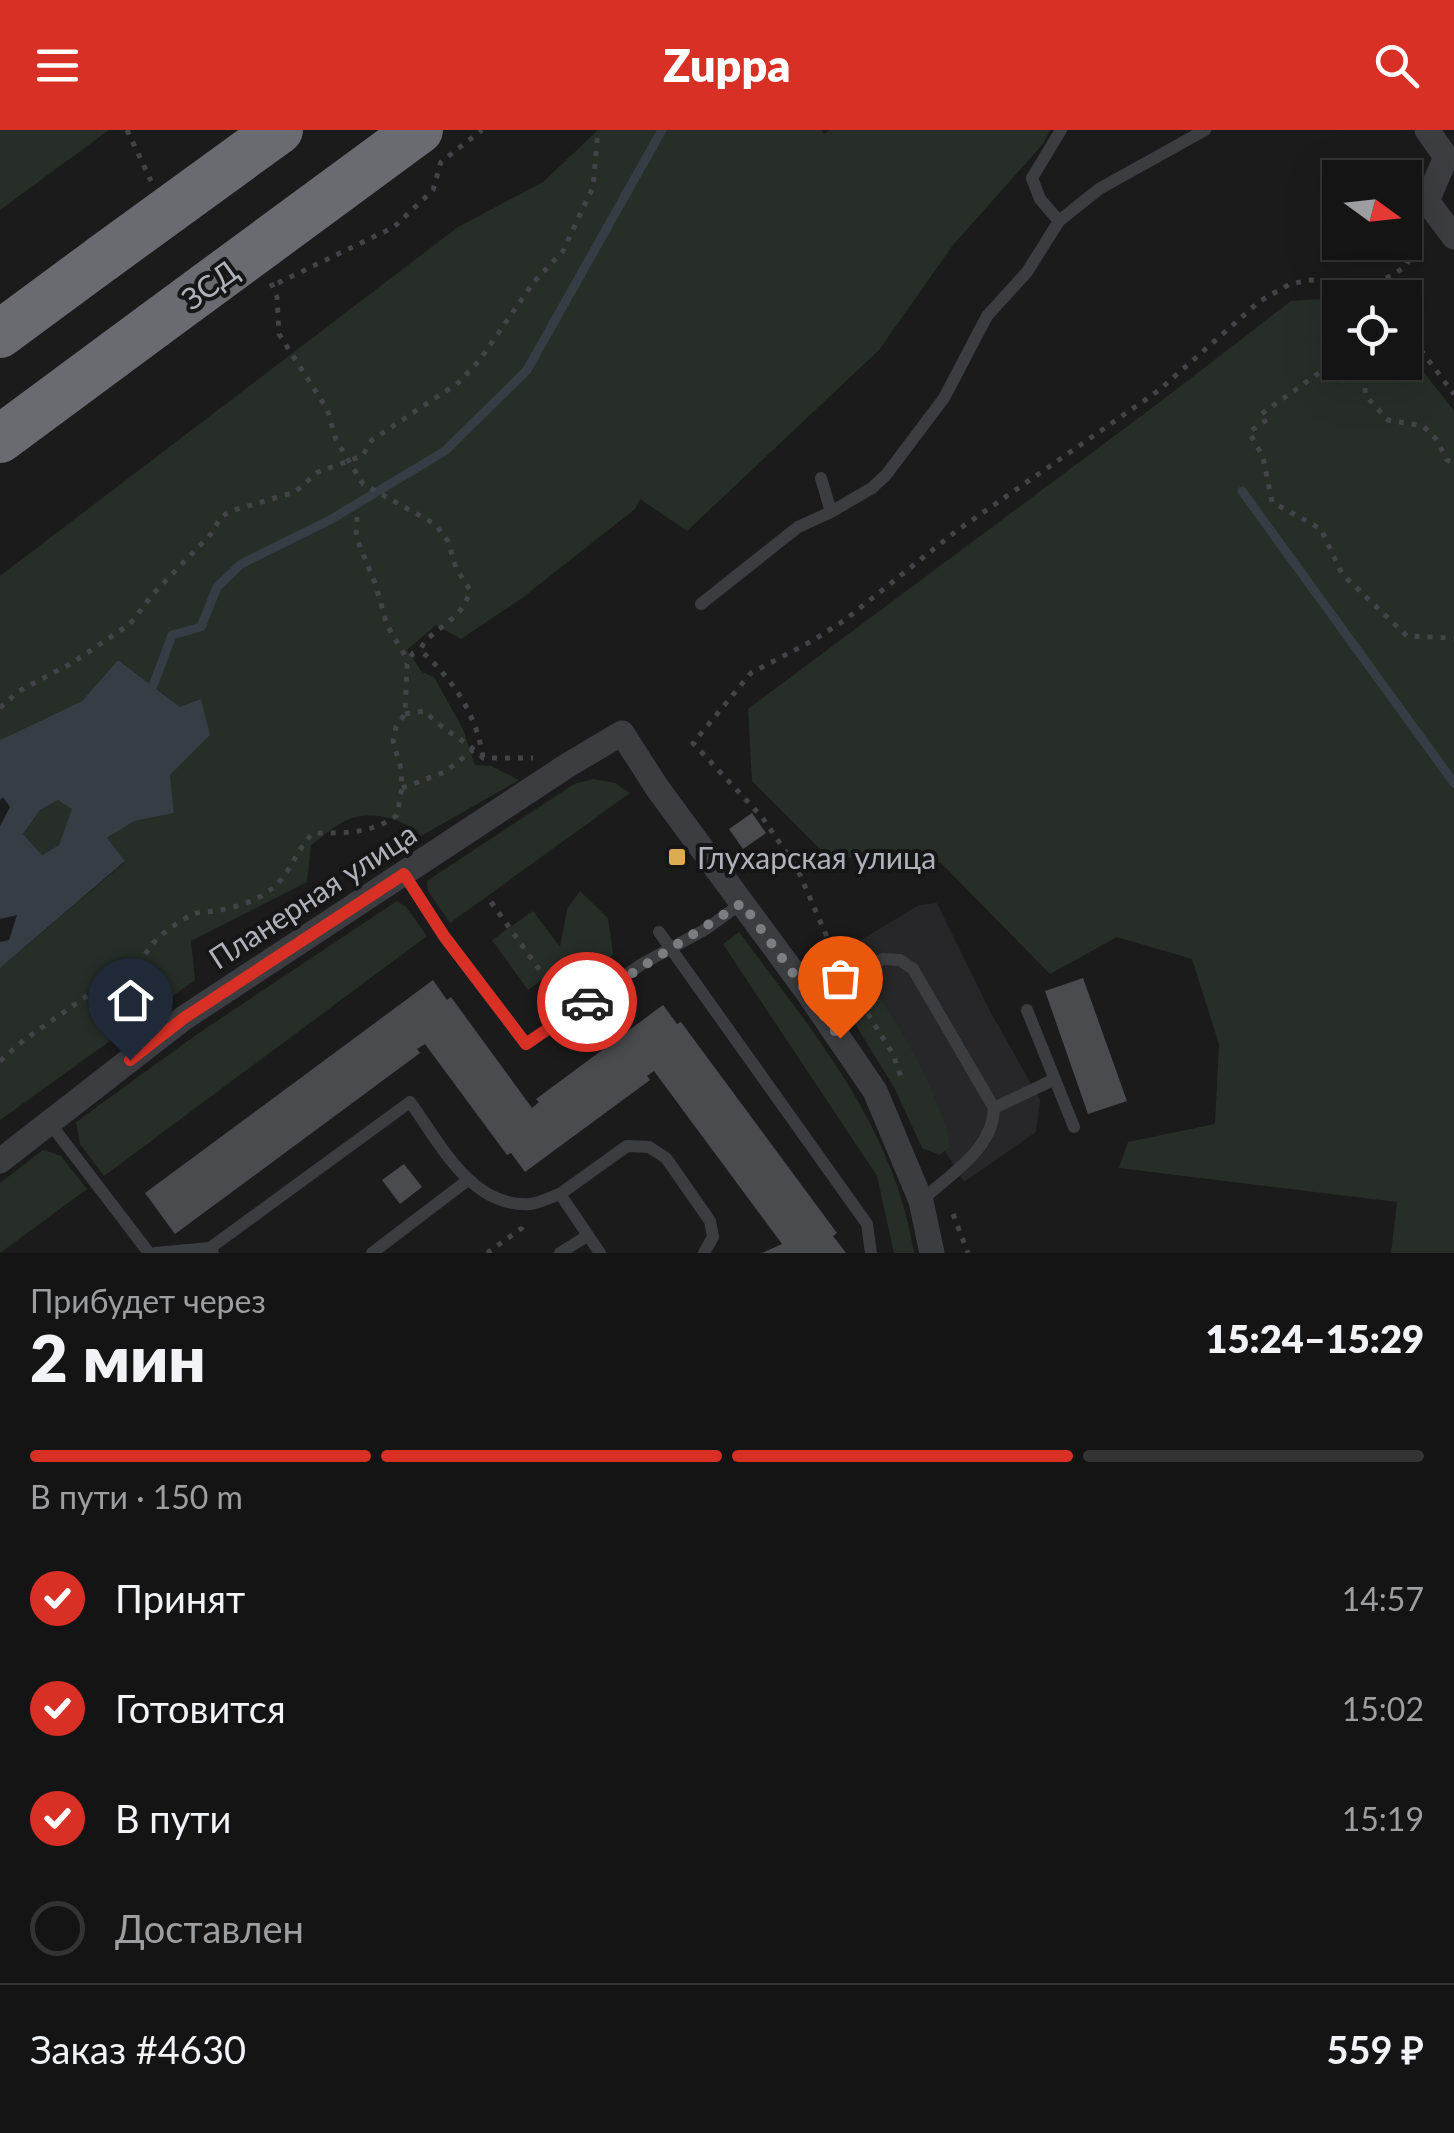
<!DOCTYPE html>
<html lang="ru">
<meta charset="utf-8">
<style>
:root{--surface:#141415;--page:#212122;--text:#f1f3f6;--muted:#9d9ea0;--line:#333334;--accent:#d93025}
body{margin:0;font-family:Lato,sans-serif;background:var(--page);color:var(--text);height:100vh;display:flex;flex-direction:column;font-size:38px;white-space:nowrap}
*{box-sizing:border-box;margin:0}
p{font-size:32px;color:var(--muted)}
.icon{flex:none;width:55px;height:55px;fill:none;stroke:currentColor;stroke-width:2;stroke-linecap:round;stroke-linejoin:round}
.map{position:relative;height:1123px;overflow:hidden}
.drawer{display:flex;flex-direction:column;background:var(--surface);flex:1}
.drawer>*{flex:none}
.needle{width:65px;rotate:105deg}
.controls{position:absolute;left:1322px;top:30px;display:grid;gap:20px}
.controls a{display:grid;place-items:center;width:100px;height:100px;border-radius:0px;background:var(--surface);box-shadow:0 10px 40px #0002,0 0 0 2px var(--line);font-size:50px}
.pin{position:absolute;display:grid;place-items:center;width:85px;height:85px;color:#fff;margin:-102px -42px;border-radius:50% 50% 50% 0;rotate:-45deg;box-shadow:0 0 10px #0007}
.pin .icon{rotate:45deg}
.courier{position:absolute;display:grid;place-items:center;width:100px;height:100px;margin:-50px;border:8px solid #d93025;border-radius:50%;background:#fff;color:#222;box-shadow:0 2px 12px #0007}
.overview em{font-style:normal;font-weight:800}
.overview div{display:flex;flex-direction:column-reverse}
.overview{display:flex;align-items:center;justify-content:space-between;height:170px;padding:0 30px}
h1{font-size:65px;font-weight:800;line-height:75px}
.bar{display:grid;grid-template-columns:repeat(4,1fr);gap:15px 10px;align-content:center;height:120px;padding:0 30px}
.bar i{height:12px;border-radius:8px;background:var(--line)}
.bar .selected{background:var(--accent)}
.bar p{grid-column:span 4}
.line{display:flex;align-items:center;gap:25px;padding:0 30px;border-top:2px solid var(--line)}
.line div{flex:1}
ol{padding:0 30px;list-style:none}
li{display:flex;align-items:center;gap:30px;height:110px}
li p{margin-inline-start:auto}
li .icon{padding:10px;border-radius:50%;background:var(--accent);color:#fff;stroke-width:4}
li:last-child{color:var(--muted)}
li i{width:55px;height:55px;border:5px solid var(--line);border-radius:50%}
header{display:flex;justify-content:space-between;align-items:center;height:130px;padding:0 30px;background:var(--accent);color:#fff;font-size:45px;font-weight:800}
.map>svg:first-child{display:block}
.built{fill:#272729}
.green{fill:#272e28}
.water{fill:#363d44;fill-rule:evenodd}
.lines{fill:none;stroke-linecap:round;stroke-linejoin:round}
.stream{stroke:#363d44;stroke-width:9}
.building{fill:#4a4b4e}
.path{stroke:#424448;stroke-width:5;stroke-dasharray:5 8;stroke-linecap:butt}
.service{stroke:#3c3d41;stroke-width:12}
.minor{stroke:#3c3d41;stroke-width:25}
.motorway{stroke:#696b71;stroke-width:48}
.motorway-bridge{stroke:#696b71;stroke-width:48}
.done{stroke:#7b7d83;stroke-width:10;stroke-dasharray:0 18}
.route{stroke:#d93025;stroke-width:12}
.poi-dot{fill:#dcac53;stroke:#161617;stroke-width:4}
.labels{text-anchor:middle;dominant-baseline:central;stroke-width:8;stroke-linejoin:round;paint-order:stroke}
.street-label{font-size:30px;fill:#afb2ba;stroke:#161617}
.poi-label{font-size:30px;fill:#afb2ba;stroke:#161617;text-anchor:start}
</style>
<header><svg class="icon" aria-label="menu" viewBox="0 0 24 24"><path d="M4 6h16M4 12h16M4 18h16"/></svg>Zuppa<svg class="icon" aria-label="search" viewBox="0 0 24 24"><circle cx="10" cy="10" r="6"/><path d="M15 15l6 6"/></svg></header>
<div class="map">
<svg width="1454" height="1123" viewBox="0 0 1454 1123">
<rect width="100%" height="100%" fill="#1b1b1c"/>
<path class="built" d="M937,773L990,881L1040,970L1036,1002L964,1052L828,830L919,775Z"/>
<path class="green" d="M0,0H109L0,80Z
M598,0H821L824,4L830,0H1050L1043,14L953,115L879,220L687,401L640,369L635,379L522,468L461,509L436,495L407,520L422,542L434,547L463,599L475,635L491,636L519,650L421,706C404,688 369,679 345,691C333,697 322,707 311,715L307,752L191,811L195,850L0,990V838L125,732L106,709L134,690L174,683L170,645L180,577L118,530L82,571L0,610V446L458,97L543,52Z
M1364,166L1366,167L1340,168V225L1325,235L1337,253L1367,233L1405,232V218L1454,281V1123H1391L1397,1072L1119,1038L1128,1012L1215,994L1219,914L1192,829L1117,807L1050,844L941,733L827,726L752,651L748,579L1156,275L1291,171Z
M593,649L615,653L630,663L450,793L428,761L427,751L574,654Z
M58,670L73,678L59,715L42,725L23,704L40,680Z
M580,761L608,788L613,824L594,850L570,867L555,846V840L528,860L492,810L533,781L560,817L567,779Z
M397,771L406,777L427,806L104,1046L80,1014L76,992L196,905Z
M739,802C814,904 893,994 914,1123H894L877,1046L723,814Z
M860,858C866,859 869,859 874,863C894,880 954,994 949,1017L940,1025L922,1018L895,959L846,879L848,865Z
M43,1020L61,1026L87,1059L0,1123V1053Z"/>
<path class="water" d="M118,530L180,577L201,569L210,605L170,645L174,683L134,691L107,708L125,731L0,838V812L9,810L17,785L0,789V696L10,677L3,667L0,670V610L82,571ZM58,670L72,679L59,715L42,725L23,704L40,680Z"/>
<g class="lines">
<path class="stream" d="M1242,361L1454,653
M153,556L172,505L201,497L217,457L241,434L330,390L445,321L527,240L662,0"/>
</g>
<path class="building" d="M752,683L766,703L743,719L729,699Z
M1083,848L1127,971L1088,984L1045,861Z
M433,850L447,870L451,867L532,978L539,972L536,969L663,875L677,894L681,892L837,1103L833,1106L846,1123H762L782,1114L654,941L647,946L650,950L525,1042L511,1023L507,1025L425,914L417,919L420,923L175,1104L145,1063Z
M404,1034L422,1057L400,1074L382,1050Z"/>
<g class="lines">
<path class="path" d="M127,0L151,51
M271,153L277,167L279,204L327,279L336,310L363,354L435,394L448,411L456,438L470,460C462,493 432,496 420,520C453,549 477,585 483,628
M278,153L394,97L433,60L441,32L482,0
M1371,154L1382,168
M1405,199L1454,264
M1340,228L1260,285L1265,291L1249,302L1263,327L1272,372L1321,399L1342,444L1407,506L1454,508
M1366,232L1365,265L1388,290L1423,296L1436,309L1447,330L1454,333
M357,387L356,407L375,453L387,495L408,531
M0,578L19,561L72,533L130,494L153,464L211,404L221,387L231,381L295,362L318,342L362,326L372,310L458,253L479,231L533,153L563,121L593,57L598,0
M405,584L425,581C442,600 465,610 483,628H533
M402,658L445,642L473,620
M491,772L559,867
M837,830L797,738L762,687L693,613L751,543L812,511L845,490L955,402L1158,261L1260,171L1290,154L1311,150L1371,153L1391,146L1406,136L1420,104
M854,862L893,924L903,953
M0,931L24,910L117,845C140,841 141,827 155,811C164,802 175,794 186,788C196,781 203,783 215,781C236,778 263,769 278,753C292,738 298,718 313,703C343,703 373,704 397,685L402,657L401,639L393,611L396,597L405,584L407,534L413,523L420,520
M953,1084L968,1123
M487,1123L522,1098L525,1091"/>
<path class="service" d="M1059,91L1099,59L1205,0
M821,348L831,382
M701,474L798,397L831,382L872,358L886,345L944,268L987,186L1027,142L1059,91L1040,69L1032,48L1061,0
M404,744L444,806L526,914L642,834L706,799L742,773
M659,802L867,1094L871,1123
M806,860L883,829L900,830L913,839L994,978C993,1020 950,1044 921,1071
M1027,880L1074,997
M994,978L1055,949
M49,992L149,1123
M560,1064L627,1016L649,1017L666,1028L710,1091L713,1107L704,1123
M210,1118L410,972C440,1013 471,1078 530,1074C540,1073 551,1067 560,1064L600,1123
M155,1123L210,1118L213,1123
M372,1123L468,1050
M560,1123L587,1106"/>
<path class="minor" d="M1427,0L1446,27L1427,71L1454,107
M0,1031L184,888L568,635L622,603L658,659L806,860L875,961L921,1071L932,1123"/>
<path class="motorway" d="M0,204L103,128
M0,309L154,195"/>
<path class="motorway-bridge" d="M103,128L279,0
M154,195L419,0"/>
</g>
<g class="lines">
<path class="done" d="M587,872L742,773L840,908"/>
<path class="route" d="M130,930L184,888L404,744L444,806L526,914L587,872"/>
</g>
<rect class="poi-dot" x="667" y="717" width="20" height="20" rx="5"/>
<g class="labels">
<g class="street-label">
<text transform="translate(209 154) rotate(-36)">ЗСД</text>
<text transform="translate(312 765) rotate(-33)">Планерная улица</text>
</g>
<g class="poi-label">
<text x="697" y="727">Глухарская улица</text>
</g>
</g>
</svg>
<div class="controls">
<a><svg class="needle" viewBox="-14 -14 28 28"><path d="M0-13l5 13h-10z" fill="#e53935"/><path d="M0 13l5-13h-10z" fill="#9d9ea0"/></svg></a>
<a><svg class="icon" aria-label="locate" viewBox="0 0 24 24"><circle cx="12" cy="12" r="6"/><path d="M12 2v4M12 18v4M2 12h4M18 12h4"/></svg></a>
</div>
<div class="pin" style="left:840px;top:908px;background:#ea580c"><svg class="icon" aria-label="bag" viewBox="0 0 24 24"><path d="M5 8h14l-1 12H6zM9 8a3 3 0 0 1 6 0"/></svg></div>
<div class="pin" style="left:130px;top:930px;background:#1f2937"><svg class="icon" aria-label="home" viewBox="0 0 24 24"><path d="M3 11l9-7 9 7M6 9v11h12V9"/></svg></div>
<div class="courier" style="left:587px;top:872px"><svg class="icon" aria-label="car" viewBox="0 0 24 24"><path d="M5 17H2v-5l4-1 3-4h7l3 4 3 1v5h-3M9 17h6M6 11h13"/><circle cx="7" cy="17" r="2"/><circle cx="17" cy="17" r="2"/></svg></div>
</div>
<section class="drawer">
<div class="overview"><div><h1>2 мин</h1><p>Прибудет через</p></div><em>15:24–15:29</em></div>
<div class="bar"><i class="selected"></i><i class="selected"></i><i class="selected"></i><i></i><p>В пути · 150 m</p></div>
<ol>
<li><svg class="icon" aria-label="check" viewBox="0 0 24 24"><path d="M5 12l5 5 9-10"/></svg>Принят<p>14:57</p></li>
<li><svg class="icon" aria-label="check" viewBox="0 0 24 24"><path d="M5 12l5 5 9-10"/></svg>Готовится<p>15:02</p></li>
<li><svg class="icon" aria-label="check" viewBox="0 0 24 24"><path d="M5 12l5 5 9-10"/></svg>В пути<p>15:19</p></li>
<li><i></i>Доставлен</li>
</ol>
<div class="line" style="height:130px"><div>Заказ #4630</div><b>559 ₽</b></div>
</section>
